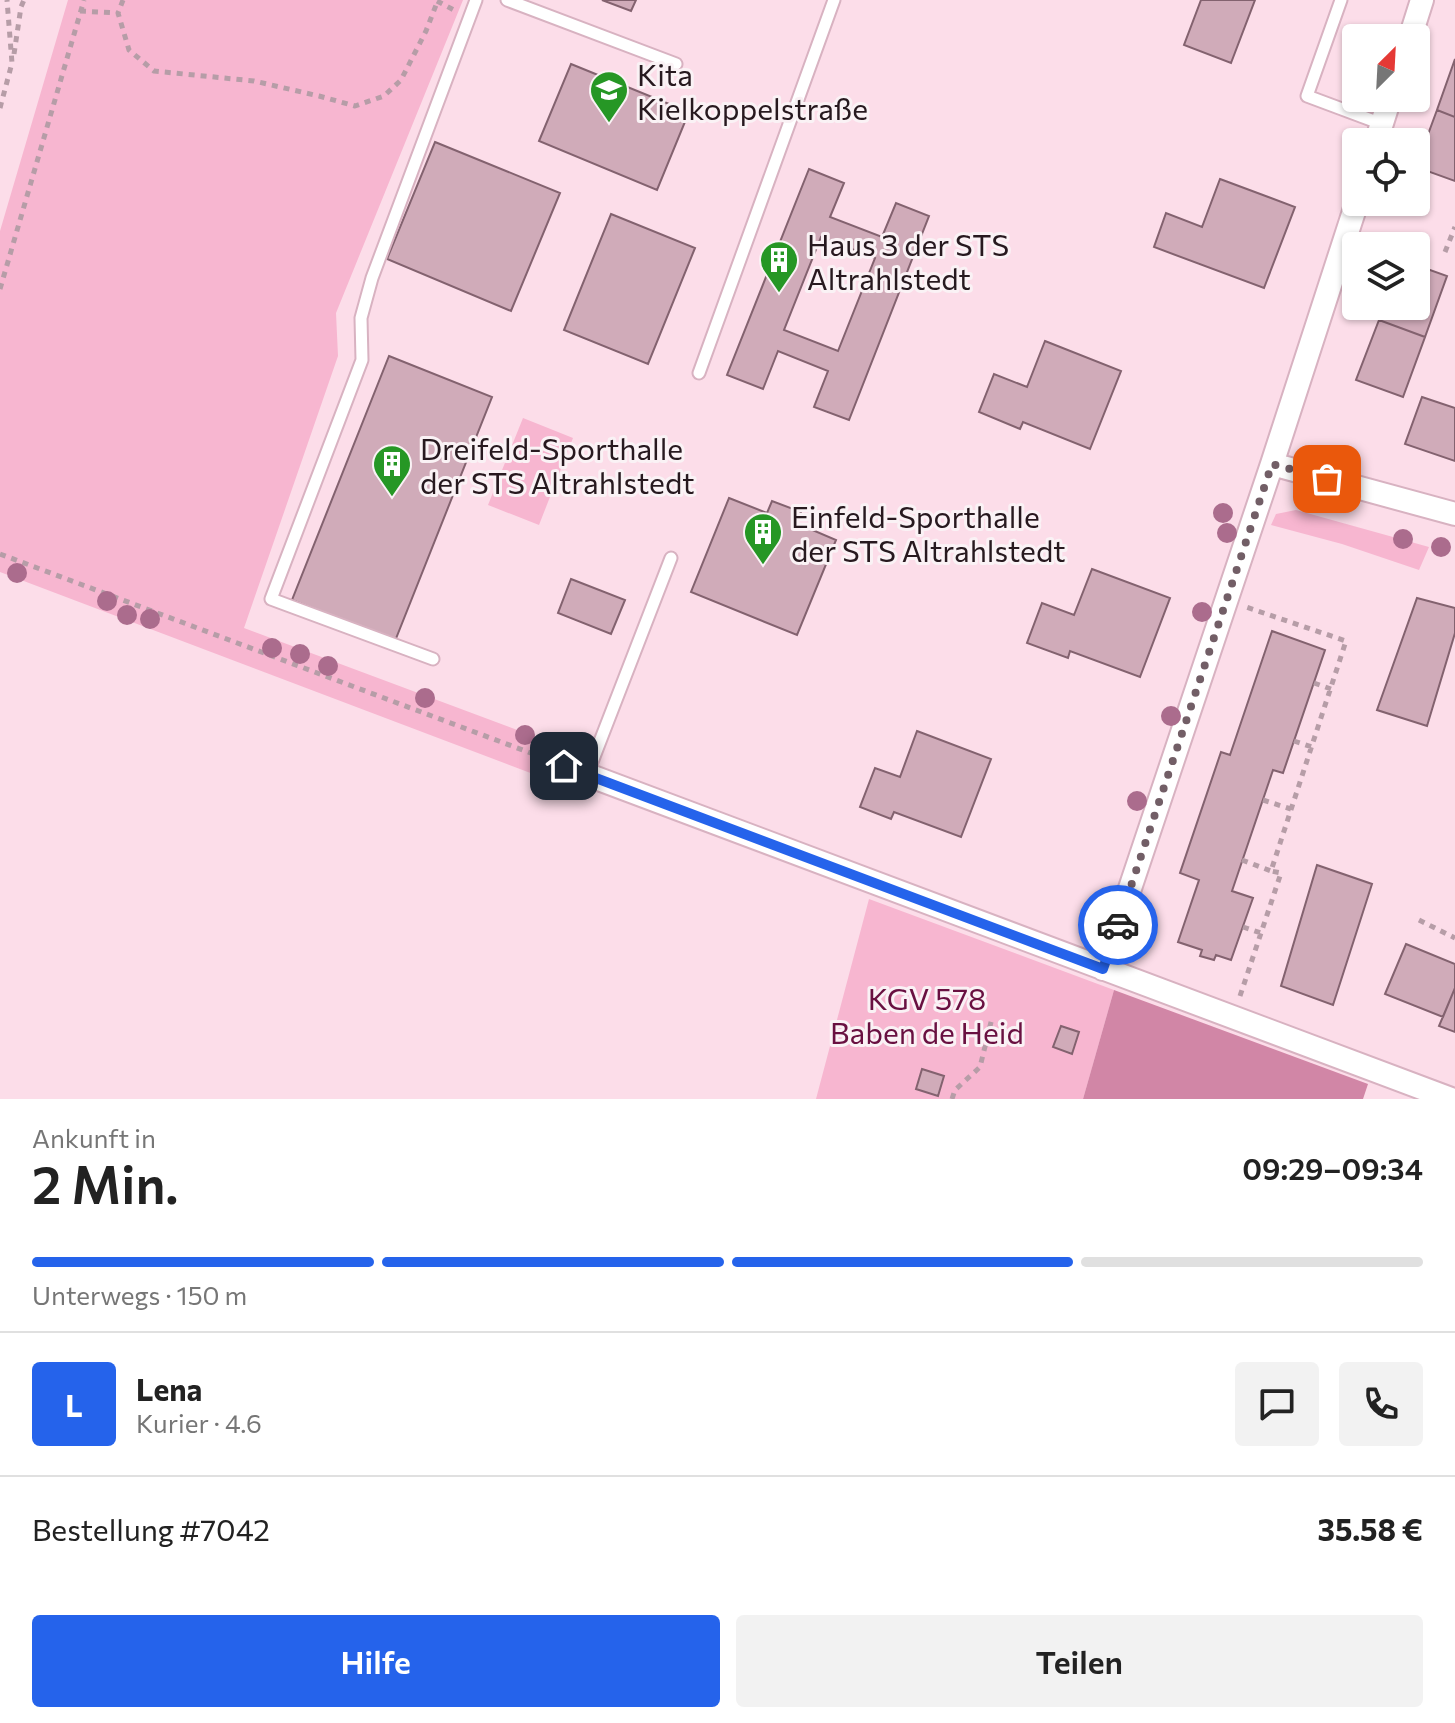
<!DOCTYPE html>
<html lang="de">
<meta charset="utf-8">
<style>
:root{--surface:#fff;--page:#f2f2f2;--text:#222;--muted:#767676;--line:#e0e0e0;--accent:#2563eb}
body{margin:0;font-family:Commissioner,sans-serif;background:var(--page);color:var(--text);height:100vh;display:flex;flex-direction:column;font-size:30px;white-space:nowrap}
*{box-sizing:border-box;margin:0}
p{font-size:26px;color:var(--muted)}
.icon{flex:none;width:44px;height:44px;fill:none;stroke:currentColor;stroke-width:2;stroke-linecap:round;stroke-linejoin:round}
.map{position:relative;height:1099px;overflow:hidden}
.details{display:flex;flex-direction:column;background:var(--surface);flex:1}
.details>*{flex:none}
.needle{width:52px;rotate:24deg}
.tools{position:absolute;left:1342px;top:24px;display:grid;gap:16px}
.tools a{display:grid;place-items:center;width:88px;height:88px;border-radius:8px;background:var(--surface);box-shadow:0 2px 6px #0004;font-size:40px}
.pin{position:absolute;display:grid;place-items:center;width:68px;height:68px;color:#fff;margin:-34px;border-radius:16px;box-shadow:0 4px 12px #0006}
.courier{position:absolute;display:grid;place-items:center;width:80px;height:80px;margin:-40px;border:6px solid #2563eb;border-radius:50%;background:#fff;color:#222;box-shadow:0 2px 10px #0007}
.summary em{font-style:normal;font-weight:600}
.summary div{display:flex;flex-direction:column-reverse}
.summary{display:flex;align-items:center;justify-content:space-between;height:136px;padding:0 32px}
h1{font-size:52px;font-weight:600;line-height:60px}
.bar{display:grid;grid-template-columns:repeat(4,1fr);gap:12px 8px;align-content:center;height:96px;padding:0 32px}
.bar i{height:10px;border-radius:6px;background:var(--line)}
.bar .current{background:var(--accent)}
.bar p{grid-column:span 4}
.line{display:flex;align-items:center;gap:20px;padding:0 32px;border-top:2px solid var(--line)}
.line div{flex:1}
.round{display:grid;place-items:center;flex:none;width:84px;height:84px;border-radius:8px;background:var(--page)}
.cta{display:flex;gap:16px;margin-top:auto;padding:16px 32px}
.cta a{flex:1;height:92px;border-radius:8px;background:var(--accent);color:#fff;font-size:32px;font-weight:600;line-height:92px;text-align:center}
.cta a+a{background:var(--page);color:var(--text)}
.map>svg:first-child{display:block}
.green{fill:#f7b6d0}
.forest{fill:#d186a6}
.building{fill:#d0abb9;stroke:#83626f;stroke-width:2;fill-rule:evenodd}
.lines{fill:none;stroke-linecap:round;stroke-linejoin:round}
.lane-casing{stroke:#d8b2c1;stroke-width:15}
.street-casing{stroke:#d8b2c1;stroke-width:26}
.path{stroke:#b69da7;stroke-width:5;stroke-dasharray:6 6;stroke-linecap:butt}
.lane{stroke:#fff;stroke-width:11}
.street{stroke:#fff;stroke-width:22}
.tree{fill:#ab6c8d}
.done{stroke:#725e66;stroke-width:8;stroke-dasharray:0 14.4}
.route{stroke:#2563eb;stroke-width:10}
.labels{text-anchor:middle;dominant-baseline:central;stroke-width:6;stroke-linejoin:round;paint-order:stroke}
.poi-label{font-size:30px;fill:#27191f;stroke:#faf2f5;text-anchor:start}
.park-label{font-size:30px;fill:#691041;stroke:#faf2f5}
</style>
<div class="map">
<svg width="1455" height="1099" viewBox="0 0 1455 1099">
<rect width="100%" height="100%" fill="#fcdde9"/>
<path class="green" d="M68,0H463L336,313L338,356L244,628L568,749L557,783L0,572V231Z
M523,418L573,438L539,525L488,505Z
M1296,510L1429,547L1419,570L1342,544L1271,525L1276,514Z
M869,899L1114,990L1083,1099H816Z"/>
<path class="forest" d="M1114,990L1368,1084L1363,1099H1083Z"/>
<path class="building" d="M602,0H636L631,11Z
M1201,0H1255L1231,63L1184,45Z
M1455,59V117L1437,110Z
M571,64L689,112L657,190L539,141Z
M1437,110L1455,117V181L1416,167Z
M435,142L560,193L511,311L387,259Z
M809,169L844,183L830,217L882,237L896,203L929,216L849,420L814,407L828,371L778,351L763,389L727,375ZM821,237L875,258L838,351L784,330Z
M1220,179L1295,207L1264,288L1154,247L1166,213L1202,227Z
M611,214L695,248L648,364L564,330Z
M1416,265L1447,276L1425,337L1379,320L1384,306H1416Z
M1379,320L1425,337L1403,397L1356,380Z
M1045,341L1121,371L1090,449L1023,422L1020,429L979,412L994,374L1027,387Z
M389,356L492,397L395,641L292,600Z
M1422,397L1455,408V461L1405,444Z
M729,498L767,513L772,501L801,512L796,523L836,540L797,635L691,592Z
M1092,569L1170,598L1140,677L1070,651L1068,658L1027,643L1042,603L1074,615Z
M571,579L625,600L611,634L558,613Z
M1417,598L1455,608V633L1427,726L1377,710Z
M1272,631L1325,650L1283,773L1273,770L1232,891L1253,898L1231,960L1216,955L1214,960L1200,956L1202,950L1178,942L1199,880L1180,873L1221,752L1230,755Z
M917,731L991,759L961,837L894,812L891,819L860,807L875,768L900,777Z
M1317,865L1372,884L1333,1005L1281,986Z
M1406,944L1455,964V988L1443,1017L1385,994Z
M1455,988V1032L1439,1026Z
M1061,1026L1079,1032L1072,1054L1053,1047Z
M922,1069L944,1076L938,1096L916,1089Z"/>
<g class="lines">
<defs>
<path id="lane" d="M507,0L676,64
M1341,0L1307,96L1382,124
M699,373L834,0
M433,659L271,599L362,360L361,318L372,278L476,0
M587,775L671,558"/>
<path id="street" d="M1410,38L1422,0
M1376,142L1390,98
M1272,464L1455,514
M564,766L1451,1099
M1103,969L1272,464L1357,202"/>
</defs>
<use href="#lane" class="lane-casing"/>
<use href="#street" class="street-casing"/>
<path class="path" d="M123,0L118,13L129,50L154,71L254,81L319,96L355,106L384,96L401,80L426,31L438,0
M437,1L454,10
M80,11L118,13
M14,54L21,7L24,0
M0,108L12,63L7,0
M1445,252L1455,227
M0,289L84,0
M0,554L544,758
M1314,683L1331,689
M1294,741L1312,747
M1263,800L1291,809
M1242,860L1271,871
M1419,920L1455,938
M1243,927L1261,933
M1240,996L1281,873L1271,871L1346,641L1246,607
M952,1099L955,1090L980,1067L992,1018"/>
<use href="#lane" class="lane"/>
<use href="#street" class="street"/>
</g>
<g class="tree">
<circle cx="1223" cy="513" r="10"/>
<circle cx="1227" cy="533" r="10"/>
<circle cx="1403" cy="539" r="10"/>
<circle cx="1441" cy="547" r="10"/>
<circle cx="17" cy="573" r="10"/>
<circle cx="107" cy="601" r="10"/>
<circle cx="1202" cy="612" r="10"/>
<circle cx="127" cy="615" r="10"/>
<circle cx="150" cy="619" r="10"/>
<circle cx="272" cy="648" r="10"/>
<circle cx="300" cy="654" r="10"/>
<circle cx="328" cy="666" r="10"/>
<circle cx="425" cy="698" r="10"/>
<circle cx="1171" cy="716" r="10"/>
<circle cx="525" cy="735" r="10"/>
<circle cx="1137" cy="801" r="10"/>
</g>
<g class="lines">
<path class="done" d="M1118,925L1272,464L1327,479"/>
<path class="route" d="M564,766L1103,969L1118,925"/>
</g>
<defs>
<symbol id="school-pin" viewBox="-11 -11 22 30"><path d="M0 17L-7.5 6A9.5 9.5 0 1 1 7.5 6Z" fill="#269725" stroke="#faf2f5"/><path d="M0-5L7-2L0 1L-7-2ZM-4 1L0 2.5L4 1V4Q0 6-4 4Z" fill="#fff"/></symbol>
<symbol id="building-pin" viewBox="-11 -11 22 30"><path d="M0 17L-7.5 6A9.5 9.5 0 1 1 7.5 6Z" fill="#269725" stroke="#faf2f5"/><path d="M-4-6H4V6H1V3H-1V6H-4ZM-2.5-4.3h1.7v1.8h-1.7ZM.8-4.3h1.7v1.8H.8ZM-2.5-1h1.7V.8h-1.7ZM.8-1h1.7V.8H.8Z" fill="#fff"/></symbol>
</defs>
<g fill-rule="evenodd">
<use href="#school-pin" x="587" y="68" width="44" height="60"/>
<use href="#building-pin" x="757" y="238" width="44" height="60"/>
<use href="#building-pin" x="370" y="442" width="44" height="60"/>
<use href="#building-pin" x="741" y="510" width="44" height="60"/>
</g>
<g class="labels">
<g class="poi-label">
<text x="637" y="73">Kita<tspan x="637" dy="34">Kielkoppelstraße</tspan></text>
<text x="807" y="243">Haus 3 der STS<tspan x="807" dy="34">Altrahlstedt</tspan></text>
<text x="420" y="447">Dreifeld-Sporthalle<tspan x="420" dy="34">der STS Altrahlstedt</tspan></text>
<text x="791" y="515">Einfeld-Sporthalle<tspan x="791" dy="34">der STS Altrahlstedt</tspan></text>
</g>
<g class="park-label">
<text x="927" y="997">KGV 578<tspan x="927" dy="34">Baben de Heid</tspan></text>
</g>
</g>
</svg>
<div class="tools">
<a><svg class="needle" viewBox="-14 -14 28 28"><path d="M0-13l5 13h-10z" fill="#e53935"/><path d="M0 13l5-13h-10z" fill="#767676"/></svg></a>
<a><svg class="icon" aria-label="locate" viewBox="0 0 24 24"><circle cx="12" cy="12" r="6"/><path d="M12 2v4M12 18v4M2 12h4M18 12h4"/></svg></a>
<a><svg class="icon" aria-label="layers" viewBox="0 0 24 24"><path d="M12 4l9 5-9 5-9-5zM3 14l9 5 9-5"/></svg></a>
</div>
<div class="pin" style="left:1327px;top:479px;background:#ea580c"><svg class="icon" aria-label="bag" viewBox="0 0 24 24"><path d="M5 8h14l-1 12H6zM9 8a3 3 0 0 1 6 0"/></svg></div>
<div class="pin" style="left:564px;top:766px;background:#1f2937"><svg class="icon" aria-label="home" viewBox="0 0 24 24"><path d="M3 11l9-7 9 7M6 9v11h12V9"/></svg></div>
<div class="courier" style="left:1118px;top:925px"><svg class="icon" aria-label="car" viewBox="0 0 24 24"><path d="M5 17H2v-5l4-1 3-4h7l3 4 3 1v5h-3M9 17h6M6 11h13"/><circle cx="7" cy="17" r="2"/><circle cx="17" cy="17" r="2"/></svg></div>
</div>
<section class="details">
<div class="summary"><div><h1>2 Min.</h1><p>Ankunft in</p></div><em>09:29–09:34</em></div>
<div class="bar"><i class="current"></i><i class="current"></i><i class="current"></i><i></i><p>Unterwegs · 150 m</p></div>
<div class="line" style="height:144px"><b class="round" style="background:var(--accent);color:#fff">L</b><div><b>Lena</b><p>Kurier · 4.6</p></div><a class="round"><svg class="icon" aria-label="chat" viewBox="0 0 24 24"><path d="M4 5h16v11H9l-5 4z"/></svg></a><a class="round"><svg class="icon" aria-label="phone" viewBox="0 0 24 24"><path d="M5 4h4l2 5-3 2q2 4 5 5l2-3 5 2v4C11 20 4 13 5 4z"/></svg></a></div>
<div class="line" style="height:104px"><div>Bestellung #7042</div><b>35.58 €</b></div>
<div class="cta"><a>Hilfe</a><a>Teilen</a></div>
</section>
